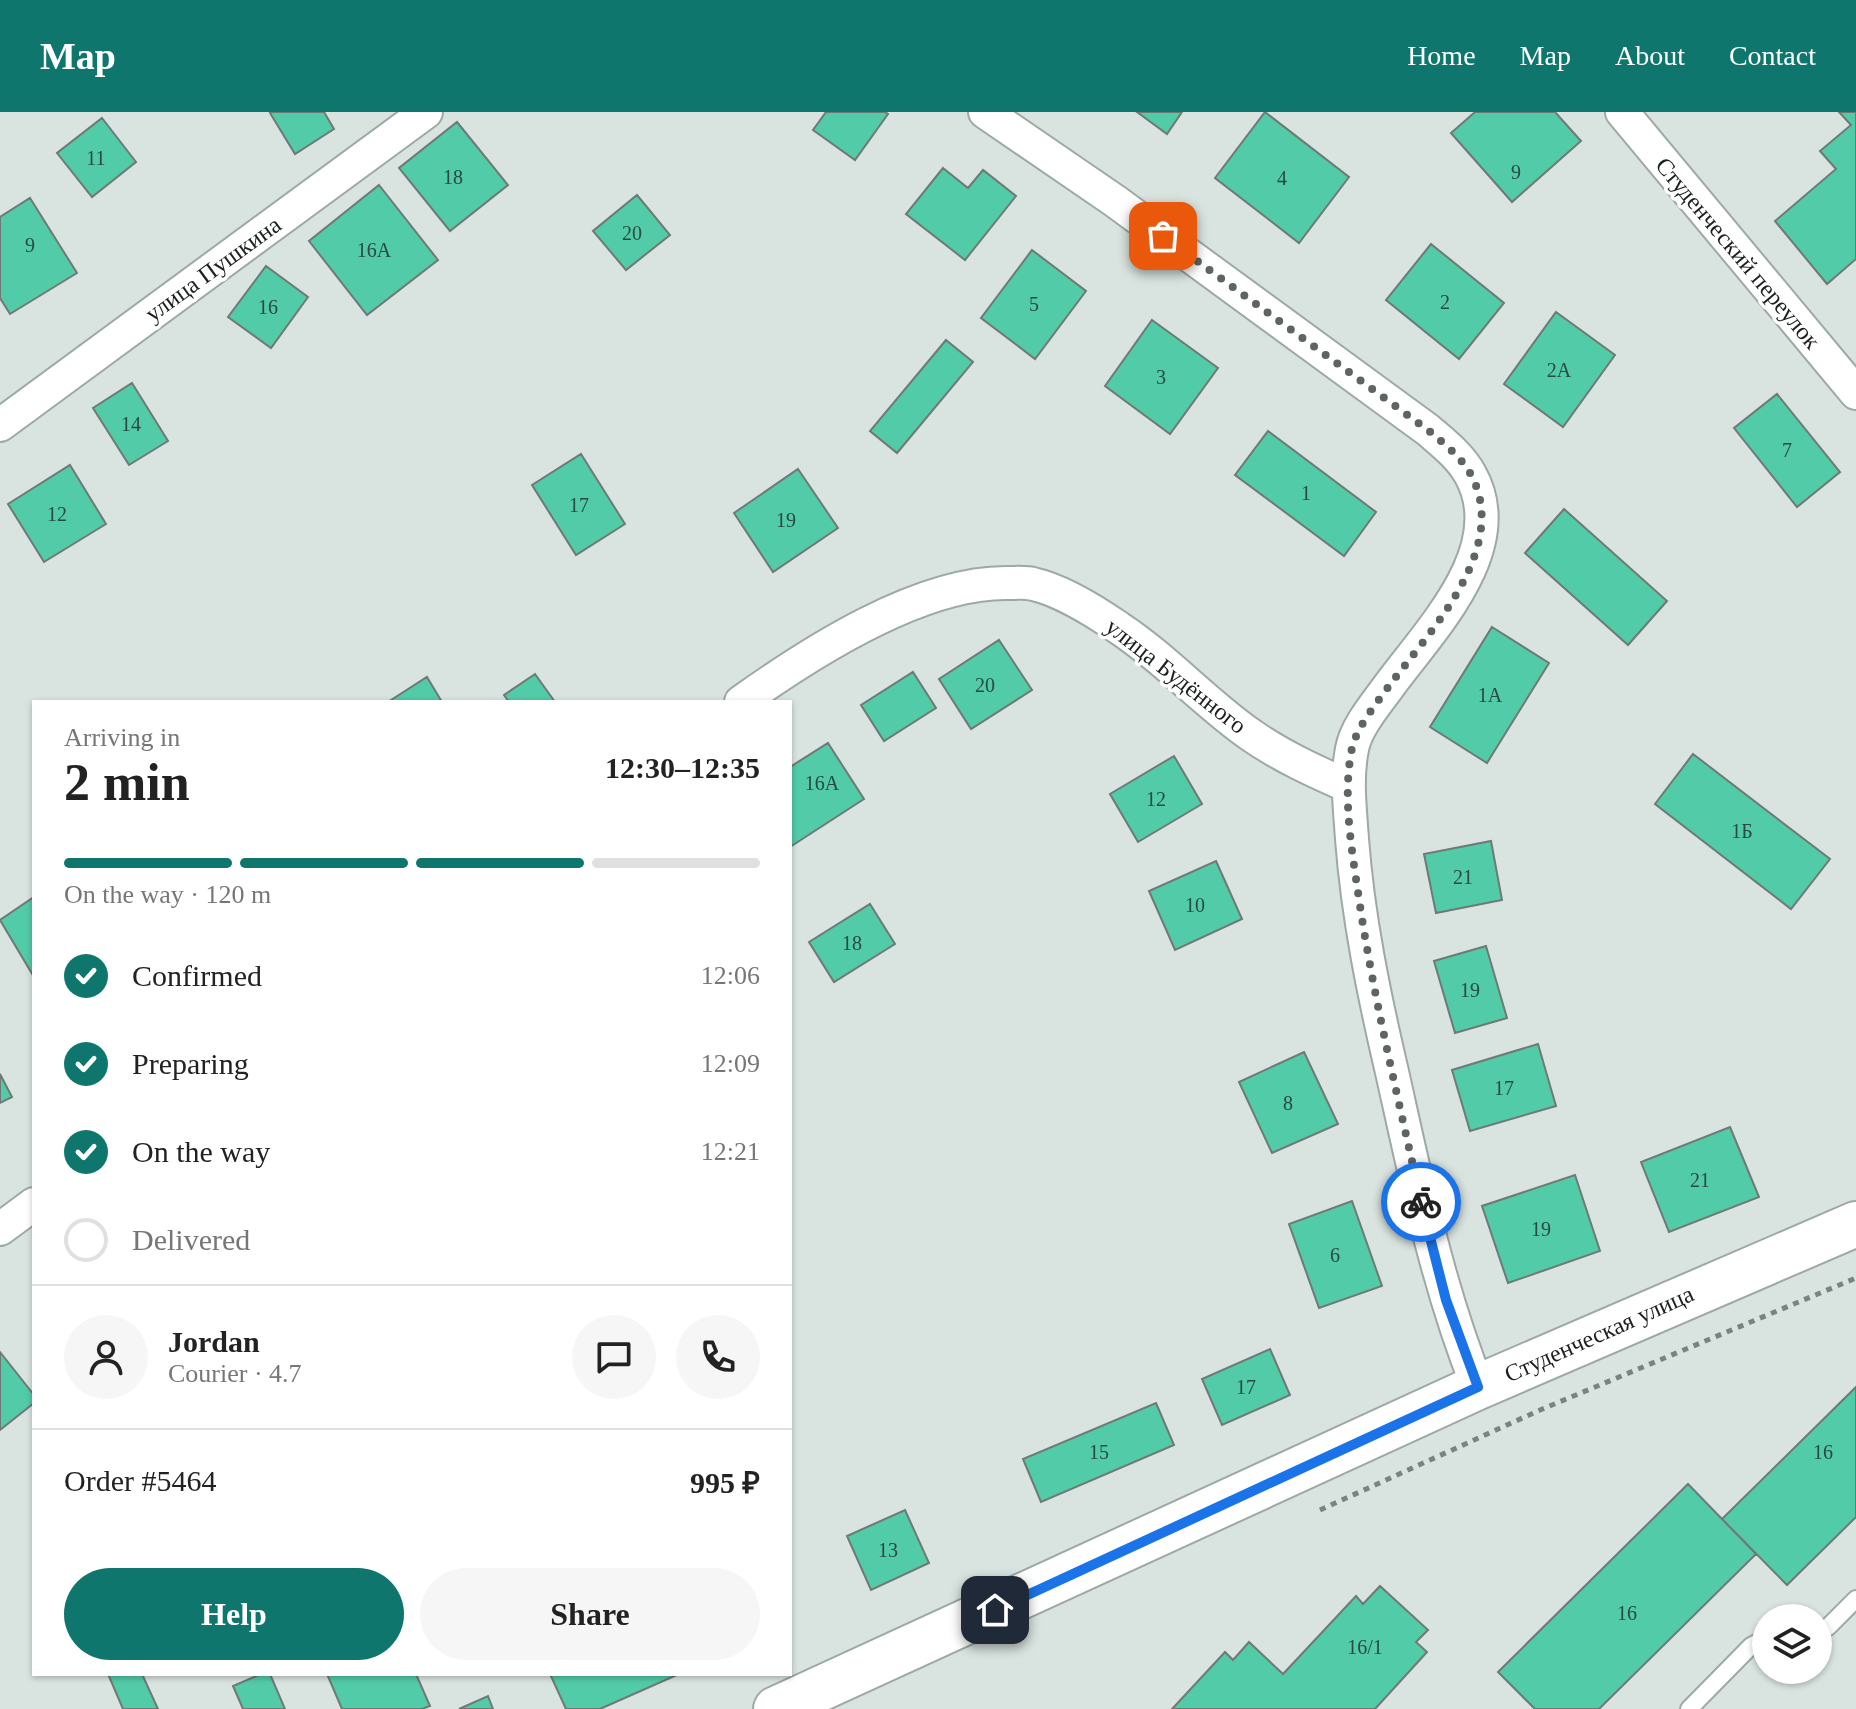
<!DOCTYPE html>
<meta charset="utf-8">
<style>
:root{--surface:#fff;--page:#f6f6f6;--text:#222;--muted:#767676;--line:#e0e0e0;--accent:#0f766e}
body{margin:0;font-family:"Times New Roman",serif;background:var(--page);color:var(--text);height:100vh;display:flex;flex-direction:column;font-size:30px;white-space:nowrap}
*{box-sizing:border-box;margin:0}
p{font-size:26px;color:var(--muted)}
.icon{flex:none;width:44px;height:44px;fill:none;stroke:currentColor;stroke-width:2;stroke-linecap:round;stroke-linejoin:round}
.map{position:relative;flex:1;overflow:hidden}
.side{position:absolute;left:32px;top:588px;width:760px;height:976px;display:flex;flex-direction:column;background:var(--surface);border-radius:0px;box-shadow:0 2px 6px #0004}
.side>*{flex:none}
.tools{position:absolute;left:1752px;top:1492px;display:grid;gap:16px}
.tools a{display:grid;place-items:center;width:80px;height:80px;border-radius:50%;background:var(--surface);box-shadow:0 2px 6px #0004;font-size:40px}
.pin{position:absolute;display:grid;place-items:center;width:68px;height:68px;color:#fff;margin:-34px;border-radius:16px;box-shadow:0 4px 12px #0006}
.courier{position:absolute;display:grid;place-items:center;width:80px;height:80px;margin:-40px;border:6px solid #1a73e8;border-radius:50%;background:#fff;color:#222;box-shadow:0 2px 10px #0007}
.head em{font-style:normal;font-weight:700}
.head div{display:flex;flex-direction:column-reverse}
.head{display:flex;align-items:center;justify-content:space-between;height:136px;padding:0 32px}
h1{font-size:52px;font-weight:700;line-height:60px}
.bar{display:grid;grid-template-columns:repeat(4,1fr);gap:12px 8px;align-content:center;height:96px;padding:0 32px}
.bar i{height:10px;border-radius:6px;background:var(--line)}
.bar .active{background:var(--accent)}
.bar p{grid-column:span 4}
.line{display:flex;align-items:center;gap:20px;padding:0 32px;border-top:2px solid var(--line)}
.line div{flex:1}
.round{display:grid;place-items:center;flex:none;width:84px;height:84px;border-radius:42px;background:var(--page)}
ol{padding:0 32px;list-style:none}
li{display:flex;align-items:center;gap:24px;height:88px}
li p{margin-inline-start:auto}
li .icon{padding:8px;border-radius:50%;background:var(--accent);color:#fff;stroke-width:4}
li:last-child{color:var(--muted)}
li i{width:44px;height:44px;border:4px solid var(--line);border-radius:50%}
.primary-button{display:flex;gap:16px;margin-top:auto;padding:16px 32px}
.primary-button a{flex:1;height:92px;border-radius:48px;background:var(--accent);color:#fff;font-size:32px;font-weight:700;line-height:92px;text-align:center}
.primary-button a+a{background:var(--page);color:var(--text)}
header{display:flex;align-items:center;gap:48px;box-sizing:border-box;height:112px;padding:0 40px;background:var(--accent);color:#fff}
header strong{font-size:38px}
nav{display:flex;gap:44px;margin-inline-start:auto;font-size:28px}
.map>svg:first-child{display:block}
.building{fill:#52cba8;stroke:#6f7975;stroke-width:2}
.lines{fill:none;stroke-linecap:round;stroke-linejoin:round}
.lane-casing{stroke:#9ea9a4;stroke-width:20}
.street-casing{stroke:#9ea9a4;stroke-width:36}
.secondary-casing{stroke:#9ea9a4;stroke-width:48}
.path{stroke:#7b8380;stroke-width:5;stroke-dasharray:6 6;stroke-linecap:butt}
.lane{stroke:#fff;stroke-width:16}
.street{stroke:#fff;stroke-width:32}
.secondary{stroke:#fff;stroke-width:44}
.done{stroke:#5e6462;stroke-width:8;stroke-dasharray:0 14.4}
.route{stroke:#1a73e8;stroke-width:10}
.labels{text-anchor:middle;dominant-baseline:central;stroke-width:7;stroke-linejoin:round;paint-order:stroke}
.number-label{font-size:20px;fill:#294a40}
.street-label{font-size:24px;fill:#1b1f1e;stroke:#fff}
</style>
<header>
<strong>Map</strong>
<nav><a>Home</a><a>Map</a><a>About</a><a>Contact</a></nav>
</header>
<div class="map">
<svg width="1856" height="1597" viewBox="0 0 1856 1597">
<rect width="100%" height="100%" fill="#d9e4e0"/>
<path class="building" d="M272,0H324L334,17L295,42L270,1Z
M826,0H885L888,2L855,48L813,18Z
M1137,0H1182L1167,22Z
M1265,0L1349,65L1299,131L1215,66Z
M1475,0H1555L1581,29L1512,90L1451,21Z
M1839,0H1856V147L1827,172L1775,109L1836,57L1820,39L1851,13Z
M102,6L136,50L92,85L57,41Z
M457,10L508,73L450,119L399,56Z
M943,56L968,76L983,58L1016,84L965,148L906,102Z
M379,73L438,148L367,203L309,129Z
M637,83L670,123L626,158L593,119Z
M30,86L77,161L10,202L0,186V105Z
M1431,132L1504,191L1459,247L1386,188Z
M1032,138L1086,179L1035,247L981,206Z
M266,154L308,185L271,236L228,205Z
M1556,200L1615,243L1563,315L1504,272Z
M1152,208L1218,256L1170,322L1105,274Z
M946,228L973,250L897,341L870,319Z
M132,271L168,329L129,353L93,296Z
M1777,282L1840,360L1797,395L1734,316Z
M1268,319L1376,400L1344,444L1235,363Z
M581,342L625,412L576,443L532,373Z
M70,353L106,412L44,450L8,392Z
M798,357L838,416L773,460L734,401Z
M1564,397L1667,489L1628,533L1525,441Z
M1492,515L1549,551L1487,651L1430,615Z
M999,528L1032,578L971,617L939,567Z
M913,560L936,596L884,629L861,593Z
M535,562L555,590H509L504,583Z
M427,565L442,590H388Z
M828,631L864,687L790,735V655Z
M1693,642L1830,747L1791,797L1655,692Z
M1174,644L1202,692L1138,730L1110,682Z
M1491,729L1502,788L1436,801L1424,742Z
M1216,749L1242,807L1175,838L1149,779Z
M34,785V865L0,808Z
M870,792L895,832L834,870L809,830Z
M1486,834L1507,906L1455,921L1434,849Z
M1538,932L1556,994L1470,1019L1452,958Z
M1304,940L1338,1012L1272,1041L1239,970Z
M0,962L12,985L0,991Z
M1730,1015L1759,1085L1669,1120L1641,1050Z
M1575,1063L1600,1139L1508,1171L1482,1094Z
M1352,1089L1382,1174L1319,1196L1289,1112Z
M1270,1237L1290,1283L1222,1313L1202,1267Z
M0,1240L34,1283V1291L0,1318Z
M1856,1275V1405L1787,1473L1722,1407Z
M1156,1291L1174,1333L1041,1390L1023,1347Z
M1688,1372L1756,1442L1599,1597H1535L1498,1560Z
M905,1398L929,1451L871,1478L847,1424Z
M1380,1474L1428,1518L1416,1530L1427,1540L1375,1597H1172L1225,1540L1233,1548L1249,1530L1283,1562L1356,1484L1363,1492Z
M108,1562H142L158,1597H123Z
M261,1562H270L285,1597H243L233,1574Z
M327,1562H416L430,1594L422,1597H342Z
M550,1562H679L600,1597H566Z
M488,1584L493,1597H459Z"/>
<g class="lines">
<defs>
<path id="lane" d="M1818,1520L1828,1515L1856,1487
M1689,1597L1751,1534L1766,1526"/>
<path id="street" d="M985,0L1115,89L1428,318C1443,331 1460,344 1470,362C1512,436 1430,518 1389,574C1376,592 1356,615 1352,637C1346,667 1350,697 1352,727C1358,806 1374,883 1392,960C1416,1067 1437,1173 1478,1275
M1622,0L1856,281
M0,313L426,0
M741,590C811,540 921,469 1009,471C1016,471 1026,470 1033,472C1060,478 1096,500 1119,516C1166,547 1205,591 1251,623C1281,644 1314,659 1348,674
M0,1117L34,1092"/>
<path id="secondary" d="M776,1597L1478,1275L1856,1112"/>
</defs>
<use href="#lane" class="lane-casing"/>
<use href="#street" class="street-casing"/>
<use href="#secondary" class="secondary-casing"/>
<path class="path" d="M1320,1398L1540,1298L1856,1166"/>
<use href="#lane" class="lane"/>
<use href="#street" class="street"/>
<use href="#secondary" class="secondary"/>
</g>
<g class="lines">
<path class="done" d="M1163,124L1428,318C1443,331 1460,344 1470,361C1512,435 1430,519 1389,574C1376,592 1357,615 1352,636C1342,685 1352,739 1359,787C1374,889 1399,989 1421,1090"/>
<path class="route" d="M995,1498L1478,1275L1446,1188L1421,1090"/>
</g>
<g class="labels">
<g class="number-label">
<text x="96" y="46">11</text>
<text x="1516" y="60">9</text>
<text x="453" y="65">18</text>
<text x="1282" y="66">4</text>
<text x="632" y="121">20</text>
<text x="30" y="133">9</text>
<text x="374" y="138">16А</text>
<text x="1445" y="190">2</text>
<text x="1034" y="192">5</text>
<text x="268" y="195">16</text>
<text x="1559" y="258">2А</text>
<text x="1161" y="265">3</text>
<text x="131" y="312">14</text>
<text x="1787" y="338">7</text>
<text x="1306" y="381">1</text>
<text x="579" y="393">17</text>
<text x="57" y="402">12</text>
<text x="786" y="408">19</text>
<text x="985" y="573">20</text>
<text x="1490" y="583">1А</text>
<text x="822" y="671">16А</text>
<text x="1156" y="687">12</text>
<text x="1742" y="719">1Б</text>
<text x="1463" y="765">21</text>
<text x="1195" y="793">10</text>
<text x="852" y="831">18</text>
<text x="1470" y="878">19</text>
<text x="1504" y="976">17</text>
<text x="1288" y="991">8</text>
<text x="1700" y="1068">21</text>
<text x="1541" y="1117">19</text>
<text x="1335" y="1143">6</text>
<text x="1246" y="1275">17</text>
<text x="1099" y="1340">15</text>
<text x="1823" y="1340">16</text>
<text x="888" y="1438">13</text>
<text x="1627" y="1501">16</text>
<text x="1365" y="1535">16/1</text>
</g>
<g class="street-label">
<text transform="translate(1738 141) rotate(50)">Студенческий переулок</text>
<text transform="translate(213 157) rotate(-36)">улица Пушкина</text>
<text transform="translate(1176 564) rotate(38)">улица Будённого</text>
<text transform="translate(1599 1222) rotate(-24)">Студенческая улица</text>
</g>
</g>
</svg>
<div class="tools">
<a><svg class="icon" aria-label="layers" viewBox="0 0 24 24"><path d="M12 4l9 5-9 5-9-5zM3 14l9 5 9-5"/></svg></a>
</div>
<div class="pin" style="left:1163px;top:124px;background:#ea580c"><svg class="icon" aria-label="bag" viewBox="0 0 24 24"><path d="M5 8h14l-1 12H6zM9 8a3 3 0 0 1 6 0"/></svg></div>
<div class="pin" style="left:995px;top:1498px;background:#1f2937"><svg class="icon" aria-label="home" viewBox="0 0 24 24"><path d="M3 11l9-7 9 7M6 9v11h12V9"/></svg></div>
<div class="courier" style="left:1421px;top:1090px"><svg class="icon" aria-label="bike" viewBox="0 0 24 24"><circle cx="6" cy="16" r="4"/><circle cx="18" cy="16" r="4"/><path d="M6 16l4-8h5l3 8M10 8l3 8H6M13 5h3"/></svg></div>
<section class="side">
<div class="head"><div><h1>2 min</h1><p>Arriving in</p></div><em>12:30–12:35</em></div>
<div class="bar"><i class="active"></i><i class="active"></i><i class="active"></i><i></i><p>On the way · 120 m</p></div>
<ol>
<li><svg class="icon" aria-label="check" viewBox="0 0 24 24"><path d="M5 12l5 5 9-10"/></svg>Confirmed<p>12:06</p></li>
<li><svg class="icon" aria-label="check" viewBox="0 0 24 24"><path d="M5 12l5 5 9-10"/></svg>Preparing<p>12:09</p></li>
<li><svg class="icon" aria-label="check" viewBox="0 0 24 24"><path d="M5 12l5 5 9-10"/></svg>On the way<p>12:21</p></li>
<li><i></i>Delivered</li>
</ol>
<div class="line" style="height:144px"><a class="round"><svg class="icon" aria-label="person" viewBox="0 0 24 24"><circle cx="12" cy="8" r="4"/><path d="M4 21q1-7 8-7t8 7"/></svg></a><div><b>Jordan</b><p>Courier · 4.7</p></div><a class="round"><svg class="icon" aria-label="chat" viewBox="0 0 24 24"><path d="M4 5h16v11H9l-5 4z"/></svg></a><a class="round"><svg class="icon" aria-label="phone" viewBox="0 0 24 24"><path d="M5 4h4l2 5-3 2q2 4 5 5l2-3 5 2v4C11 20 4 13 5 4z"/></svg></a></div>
<div class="line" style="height:104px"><div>Order #5464</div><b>995 ₽</b></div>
<div class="primary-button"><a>Help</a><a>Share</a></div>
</section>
</div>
